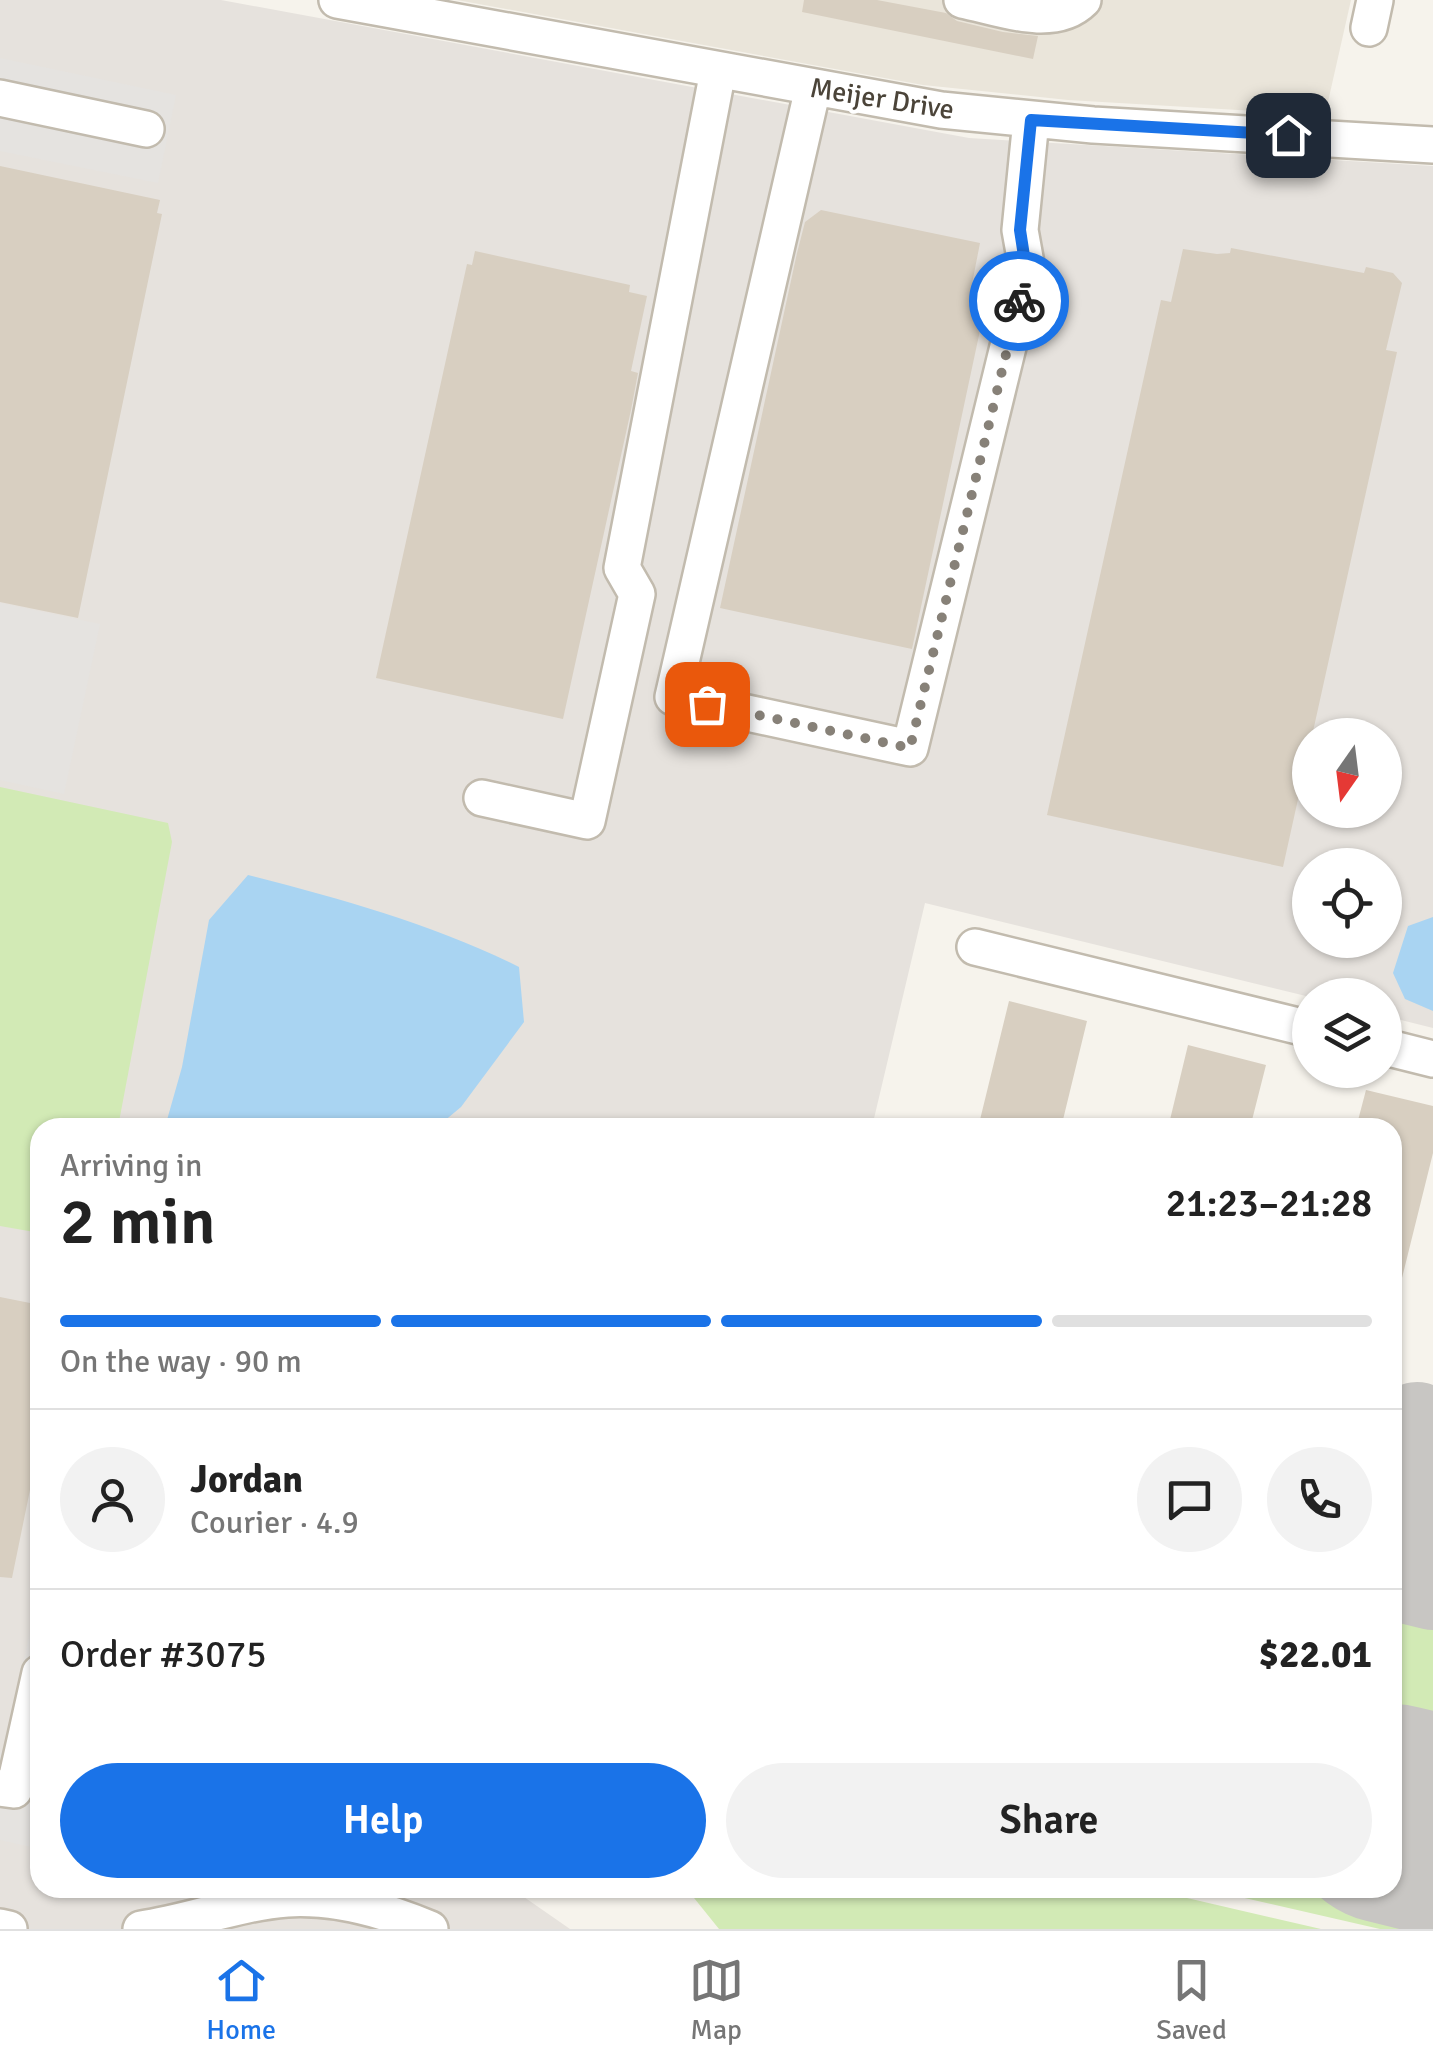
<!DOCTYPE html>
<meta charset="utf-8">
<style>
:root{--surface:#fff;--page:#f2f2f2;--text:#222;--muted:#767676;--line:#e0e0e0;--accent:#1a73e8}
body{margin:0;font-family:Signika,sans-serif;background:var(--page);color:var(--text);height:100vh;display:flex;flex-direction:column;font-size:38px;white-space:nowrap}
*{box-sizing:border-box;margin:0}
p{font-size:32px;color:var(--muted)}
.icon{flex:none;width:55px;height:55px;fill:none;stroke:currentColor;stroke-width:2;stroke-linecap:round;stroke-linejoin:round}
.map{position:relative;flex:1;overflow:hidden}
.drawer{position:absolute;left:30px;top:1118px;width:1372px;height:780px;display:flex;flex-direction:column;background:var(--surface);border-radius:30px;box-shadow:0 2px 8px #0004}
.drawer>*{flex:none}
.needle{width:65px;rotate:194deg}
.fabs{position:absolute;left:1292px;top:718px;display:grid;gap:20px}
.fabs a{display:grid;place-items:center;width:110px;height:110px;border-radius:50%;background:var(--surface);box-shadow:0 2px 8px #0004;font-size:50px}
.pin{position:absolute;display:grid;place-items:center;width:85px;height:85px;color:#fff;margin:-42px;border-radius:20px;box-shadow:0 5px 15px #0006}
.courier{position:absolute;display:grid;place-items:center;width:100px;height:100px;margin:-50px;border:8px solid #1a73e8;border-radius:50%;background:#fff;color:#222;box-shadow:0 2px 12px #0007}
.head em{font-style:normal;font-weight:600}
.head div{display:flex;flex-direction:column-reverse}
.head{display:flex;align-items:center;justify-content:space-between;height:170px;padding:0 30px}
h1{font-size:65px;font-weight:600;line-height:75px}
.bar{display:grid;grid-template-columns:repeat(4,1fr);gap:15px 10px;align-content:center;height:120px;padding:0 30px}
.bar i{height:12px;border-radius:8px;background:var(--line)}
.bar .selected{background:var(--accent)}
.bar p{grid-column:span 4}
.line{display:flex;align-items:center;gap:25px;padding:0 30px;border-top:2px solid var(--line)}
.line div{flex:1}
.round{display:grid;place-items:center;flex:none;width:105px;height:105px;border-radius:52px;background:var(--page)}
.button{display:flex;gap:20px;margin-top:auto;padding:20px 30px}
.button a{flex:1;height:115px;border-radius:60px;background:var(--accent);color:#fff;font-size:40px;font-weight:600;line-height:115px;text-align:center}
.button a+a{background:var(--page);color:var(--text)}
.menu{display:flex;justify-content:space-around;align-items:center;height:140px;border-top:2px solid var(--line);background:var(--surface);font-size:28px;color:var(--muted)}
.menu a{display:grid;justify-items:center;gap:5px}
.menu .selected{color:var(--accent)}
.map>svg:first-child{display:block}
.residential{fill:#eae5da}
.industrial{fill:#e6e2dd;fill-rule:evenodd}
.green{fill:#d2eab5}
.parking{fill:#e5e3e0}
.water{fill:#a9d4f2}
.lines{fill:none;stroke-linecap:round;stroke-linejoin:round}
.taxiway{stroke:#c8c6c3;stroke-width:88}
.runway{stroke:#c8c6c3;stroke-width:220}
.building{fill:#d8cfc1}
.minor-casing{stroke:#c2bbae;stroke-width:40}
.minor{stroke:#fff;stroke-width:35}
.done{stroke:#878178;stroke-width:10;stroke-dasharray:0 18}
.route{stroke:#1a73e8;stroke-width:12}
.labels{text-anchor:middle;dominant-baseline:central;stroke-width:8;stroke-linejoin:round;paint-order:stroke}
.street-label{font-size:28px;fill:#4b4439;stroke:#fff}
</style>
<div class="map">
<svg width="1433" height="1929" viewBox="0 0 1433 1929">
<rect width="100%" height="100%" fill="#f6f3ec"/>
<path class="residential" d="M457,0H1351L1325,115L1068,100L923,85Z"/>
<path class="industrial" d="M0,0H221L969,138L1433,166V1028L1385,1016V995L1310,997L925,903L872,1127L40,1128V1888H511L570,1929H0ZM1310,735H1385V810H1310ZM1310,865H1385V940H1310Z"/>
<path class="green" d="M0,787L168,823L172,842L118,1127L40,1128V1233L0,1226Z
M1392,1596L1433,1605V1778L1393,1768Z
M1393,1871L1433,1881V1929H1380L1201,1888H1392Z
M686,1888H1144L1321,1929H719Z"/>
<path class="parking" d="M0,58L176,95L158,183L0,151Z
M0,603L100,624L64,794L0,780Z
M40,1585V1849L0,1840V1752H4Z"/>
<path class="water" d="M248,875C341,899 433,924 519,967L524,1022L461,1107L437,1127H165L182,1067L209,920Z
M1433,917V1011L1405,999L1393,973L1408,926Z"/>
<g class="lines">
<path class="taxiway" d="M1392,1525L1417,1426
M1392,1576L1433,1586"/>
<path class="runway" d="M1392,1814L1433,1824"/>
</g>
<path class="building" d="M804,0H877L946,13L957,21L1003,32L1038,36L1033,59L802,12Z
M0,166L160,200L157,213L162,214L78,618L0,602Z
M821,210L980,243L971,289L988,293L912,649L720,608L797,253L805,222Z
M1231,248L1364,273L1366,267L1393,273L1402,283L1386,350L1397,352L1283,867L1047,815L1161,300L1171,302L1183,249L1217,254L1230,253Z
M475,251L630,285L629,292L647,296L631,371L638,373L631,410L563,719L376,678L467,264L472,265Z
M1009,1001L1087,1021L1061,1128H978Z
M1188,1045L1266,1065L1250,1128H1168Z
M1366,1090L1433,1106V1153L1402,1278L1392,1277V1128H1356Z
M0,1297L40,1305V1441L12,1578L0,1577Z"/>
<g class="lines">
<defs>
<path id="minor" d="M337,0L941,110L1093,125L1433,145
M962,0C998,7 1053,30 1083,0
M1369,28L1375,0
M813,88L673,697L910,748L1027,269L1020,230L1031,120
M0,98L146,129
M482,798L587,821L637,594L622,568L718,71
M975,947L1310,1029
M1385,1047L1433,1059
M0,1788L14,1790L40,1673
M0,1927L9,1929
M141,1929C190,1922 237,1903 287,1899C336,1896 385,1910 430,1929"/>
</defs>
<use href="#minor" class="minor-casing"/>
<use href="#minor" class="minor"/>
</g>
<g class="lines">
<path class="done" d="M707,704L910,748L1019,301"/>
<path class="route" d="M1019,301L1026,269L1020,230L1031,120L1288,135"/>
</g>
<g class="labels">
<g class="street-label">
<text transform="translate(882 99) rotate(9)">Meijer Drive</text>
</g>
</g>
</svg>
<div class="fabs">
<a><svg class="needle" viewBox="-14 -14 28 28"><path d="M0-13l5 13h-10z" fill="#e53935"/><path d="M0 13l5-13h-10z" fill="#767676"/></svg></a>
<a><svg class="icon" aria-label="locate" viewBox="0 0 24 24"><circle cx="12" cy="12" r="6"/><path d="M12 2v4M12 18v4M2 12h4M18 12h4"/></svg></a>
<a><svg class="icon" aria-label="layers" viewBox="0 0 24 24"><path d="M12 4l9 5-9 5-9-5zM3 14l9 5 9-5"/></svg></a>
</div>
<div class="pin" style="left:707px;top:704px;background:#ea580c"><svg class="icon" aria-label="bag" viewBox="0 0 24 24"><path d="M5 8h14l-1 12H6zM9 8a3 3 0 0 1 6 0"/></svg></div>
<div class="pin" style="left:1288px;top:135px;background:#1f2937"><svg class="icon" aria-label="home" viewBox="0 0 24 24"><path d="M3 11l9-7 9 7M6 9v11h12V9"/></svg></div>
<div class="courier" style="left:1019px;top:301px"><svg class="icon" aria-label="bike" viewBox="0 0 24 24"><circle cx="6" cy="16" r="4"/><circle cx="18" cy="16" r="4"/><path d="M6 16l4-8h5l3 8M10 8l3 8H6M13 5h3"/></svg></div>
<section class="drawer">
<div class="head"><div><h1>2 min</h1><p>Arriving in</p></div><em>21:23–21:28</em></div>
<div class="bar"><i class="selected"></i><i class="selected"></i><i class="selected"></i><i></i><p>On the way · 90 m</p></div>
<div class="line" style="height:180px"><a class="round"><svg class="icon" aria-label="person" viewBox="0 0 24 24"><circle cx="12" cy="8" r="4"/><path d="M4 21q1-7 8-7t8 7"/></svg></a><div><b>Jordan</b><p>Courier · 4.9</p></div><a class="round"><svg class="icon" aria-label="chat" viewBox="0 0 24 24"><path d="M4 5h16v11H9l-5 4z"/></svg></a><a class="round"><svg class="icon" aria-label="phone" viewBox="0 0 24 24"><path d="M5 4h4l2 5-3 2q2 4 5 5l2-3 5 2v4C11 20 4 13 5 4z"/></svg></a></div>
<div class="line" style="height:130px"><div>Order #3075</div><b>$22.01</b></div>
<div class="button"><a>Help</a><a>Share</a></div>
</section>
</div>
<nav class="menu">
<a class="selected"><svg class="icon" aria-label="home" viewBox="0 0 24 24"><path d="M3 11l9-7 9 7M6 9v11h12V9"/></svg>Home</a>
<a><svg class="icon" aria-label="map" viewBox="0 0 24 24"><path d="M3 6l6-2 6 2 6-2v14l-6 2-6-2-6 2zM9 4v14M15 6v14"/></svg>Map</a>
<a><svg class="icon" aria-label="saved" viewBox="0 0 24 24"><path d="M7 4h10v16l-5-4-5 4z"/></svg>Saved</a>
</nav>
